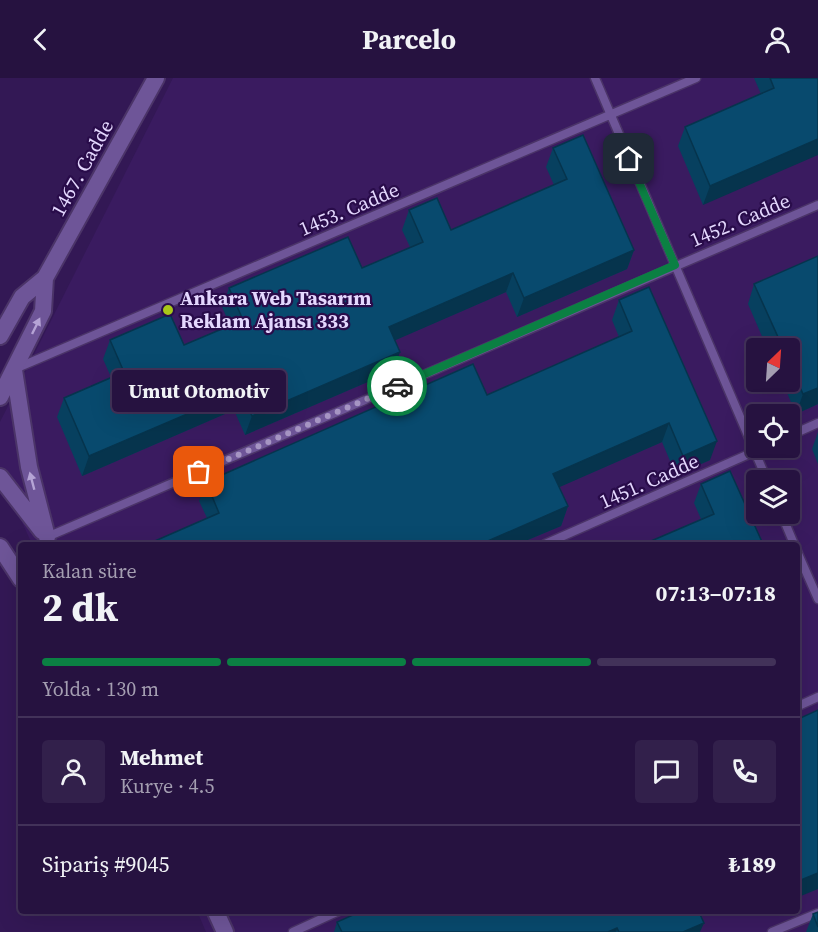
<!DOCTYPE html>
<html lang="tr">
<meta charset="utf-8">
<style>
:root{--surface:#261240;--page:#32204b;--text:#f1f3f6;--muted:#a49eb1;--line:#423259;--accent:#0b8043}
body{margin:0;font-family:"Source Serif 4",serif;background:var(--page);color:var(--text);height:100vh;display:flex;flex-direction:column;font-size:22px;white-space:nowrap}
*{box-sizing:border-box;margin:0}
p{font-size:20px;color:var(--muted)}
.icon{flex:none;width:33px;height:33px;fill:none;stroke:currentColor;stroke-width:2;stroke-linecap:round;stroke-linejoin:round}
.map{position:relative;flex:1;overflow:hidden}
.details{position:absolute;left:18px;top:464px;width:782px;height:372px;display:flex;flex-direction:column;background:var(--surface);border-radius:6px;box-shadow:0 6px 24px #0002,0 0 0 2px var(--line)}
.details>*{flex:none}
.needle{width:39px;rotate:25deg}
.fabs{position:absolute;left:746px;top:260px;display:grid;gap:12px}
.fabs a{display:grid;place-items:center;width:54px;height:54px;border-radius:6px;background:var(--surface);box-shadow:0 6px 24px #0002,0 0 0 2px var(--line);font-size:30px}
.pin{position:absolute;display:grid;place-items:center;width:51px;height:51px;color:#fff;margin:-26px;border-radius:12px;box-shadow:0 3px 9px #0006}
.courier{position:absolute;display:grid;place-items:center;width:60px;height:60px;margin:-30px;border:4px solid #0b8043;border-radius:50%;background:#fff;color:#222;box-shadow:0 2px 8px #0007}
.bubble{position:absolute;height:42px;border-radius:6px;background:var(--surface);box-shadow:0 6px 24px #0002,0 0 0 2px var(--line);font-size:20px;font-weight:700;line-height:42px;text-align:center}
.overview em{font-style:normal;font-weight:700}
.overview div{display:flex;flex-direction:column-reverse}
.overview{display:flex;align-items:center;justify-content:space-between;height:102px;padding:0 24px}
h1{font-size:39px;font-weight:700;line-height:45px}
.bar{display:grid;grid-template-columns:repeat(4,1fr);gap:9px 6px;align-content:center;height:72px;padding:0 24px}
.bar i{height:8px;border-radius:4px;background:var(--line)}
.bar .active{background:var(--accent)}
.bar p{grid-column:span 4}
.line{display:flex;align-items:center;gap:15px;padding:0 24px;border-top:2px solid var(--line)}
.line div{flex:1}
.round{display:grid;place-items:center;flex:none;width:63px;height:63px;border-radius:6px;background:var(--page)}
header{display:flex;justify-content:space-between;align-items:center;height:78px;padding:0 24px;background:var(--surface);font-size:27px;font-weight:700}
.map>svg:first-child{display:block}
.built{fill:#3a1b60;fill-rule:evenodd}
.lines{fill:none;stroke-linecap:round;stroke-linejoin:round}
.service-casing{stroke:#4b3468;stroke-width:11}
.tertiary-casing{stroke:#4b3468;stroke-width:20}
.service{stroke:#6e5598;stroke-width:8}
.tertiary{stroke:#6e5598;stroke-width:16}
.wall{fill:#07405f}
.shaded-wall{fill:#06344d}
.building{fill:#084a6e;stroke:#06344d;stroke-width:1.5}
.oneway{fill:#b5a4d5}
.done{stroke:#a695c3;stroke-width:6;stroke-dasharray:0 10.8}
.route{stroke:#0b8043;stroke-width:8}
.poi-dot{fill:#a9c719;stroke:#290c4a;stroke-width:2}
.labels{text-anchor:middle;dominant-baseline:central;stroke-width:4.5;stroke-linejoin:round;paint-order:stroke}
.street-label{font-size:20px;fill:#e4d8fe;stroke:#290c4a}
.poi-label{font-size:20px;font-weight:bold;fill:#e4d8fe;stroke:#290c4a;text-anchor:start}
</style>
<header><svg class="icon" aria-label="back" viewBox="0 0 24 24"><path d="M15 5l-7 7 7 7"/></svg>Parcelo<svg class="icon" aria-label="person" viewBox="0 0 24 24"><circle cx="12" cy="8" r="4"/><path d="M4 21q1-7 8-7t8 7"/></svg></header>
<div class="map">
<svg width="818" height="854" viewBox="0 0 818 854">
<rect width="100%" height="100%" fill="#331855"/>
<path class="built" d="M173,0H818V854H206L197,833L796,832V466H32L0,396V344ZM756,270H789V303H756ZM756,336H789V369H756ZM756,402H789V435H756Z"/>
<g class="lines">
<defs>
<path id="service" d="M595,0L767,402
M17,290L696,0
M789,358L818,345
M781,435L794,466
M47,459L818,127
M545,466L765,369
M796,471L818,521
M796,629L818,619
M293,854L341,832
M772,854L818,835"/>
<path id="tertiary" d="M0,258L22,219L45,200L156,0
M14,292L29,389L47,459
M0,319L43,233L45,200
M0,399L42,453
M0,469L21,501
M215,832L225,854"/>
</defs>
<use href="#service" class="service-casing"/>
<use href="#tertiary" class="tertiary-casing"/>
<use href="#service" class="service"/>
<use href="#tertiary" class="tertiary"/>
</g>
<path class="wall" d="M754,0H818L703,127L678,68L685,49L761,16Z
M553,70L634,172L627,191L517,239L506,214L395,262L393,293L245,357L234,332L82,398L57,339L64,320L111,299L103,281L110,262L184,267L230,247L222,229L229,210L362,190L410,169L402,152L409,132L451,152L554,107L546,89Z
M818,178V326L796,336L782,303H789V270H767L748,226L754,206Z
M619,222L710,382L676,397L662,364L559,409L568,428L561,448L518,466H148L207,440L199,423L206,404L487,317L619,259L612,242Z
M818,354V386L812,371Z
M701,406L763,466L701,441L694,425Z
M443,833L700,854H334L337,844Z
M818,834V854H806L813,836Z"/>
<path class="shaded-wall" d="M818,61V77L703,127L710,108Z
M634,172L627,191L517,239L524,220Z
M513,195L506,214L382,268L389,249Z
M400,274L393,293L245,357L252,338Z
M818,310V326L796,336L803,316Z
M241,313L234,332L82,398L89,378Z
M669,345L662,364L546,415L553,396Z
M717,363L710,382L676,397L683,378Z
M568,428L561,448L518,466H481Z
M818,795V811L796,820V804Z
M704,845L700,854H683Z
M617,850L616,854H608Z"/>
<path class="building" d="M770,0H818V61L710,108L685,49L774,10Z
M583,57L634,172L524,220L513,195L389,249L400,274L252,338L241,313L89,378L64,320L124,294L110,262L170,236L184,267L243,242L229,210L348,159L362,190L423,164L409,132L437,120L451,152L567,101L553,70Z
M818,178V310L803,316L789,284V270H783L754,206Z
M649,209L717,363L683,378L669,345L553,396L568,428L481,466H148L219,435L206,404L473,286L487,317L632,253L619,222Z
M730,393L763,466H644L714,436L701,406Z
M818,632V795L796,804V642Z
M364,832H443V833L445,832H698L704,845L683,854H619L617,850L608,854H342L337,844Z
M818,834V849L813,836Z"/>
<defs><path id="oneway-solid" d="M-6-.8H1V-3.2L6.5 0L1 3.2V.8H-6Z" transform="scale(1.5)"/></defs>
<g class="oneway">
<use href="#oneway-solid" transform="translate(36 248) rotate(-64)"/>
<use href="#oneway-solid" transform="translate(32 403) rotate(-105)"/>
</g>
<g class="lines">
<path class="done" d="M199,394L397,308"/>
<path class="route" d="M397,308L675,187L629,81"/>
</g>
<circle class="poi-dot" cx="168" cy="232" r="6"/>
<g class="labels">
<g class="street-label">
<text transform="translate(82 90) rotate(-61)">1467. Cadde</text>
<text transform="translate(349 131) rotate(-23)">1453. Cadde</text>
<text transform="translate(740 142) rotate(-23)">1452. Cadde</text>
<text transform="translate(649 403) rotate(-24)">1451. Cadde</text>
</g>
<g class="poi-label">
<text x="180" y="220">Ankara Web Tasarım<tspan x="180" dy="23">Reklam Ajansı 333</tspan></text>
</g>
</g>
</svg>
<div class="fabs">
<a><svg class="needle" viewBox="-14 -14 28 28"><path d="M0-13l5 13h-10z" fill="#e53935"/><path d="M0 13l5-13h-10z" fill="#a49eb1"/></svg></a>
<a><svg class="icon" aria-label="locate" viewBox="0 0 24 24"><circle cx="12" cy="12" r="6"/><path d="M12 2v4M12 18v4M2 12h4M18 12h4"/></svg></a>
<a><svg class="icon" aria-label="layers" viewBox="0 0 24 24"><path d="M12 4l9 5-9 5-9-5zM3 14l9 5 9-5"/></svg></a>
</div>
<div class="pin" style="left:199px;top:394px;background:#ea580c"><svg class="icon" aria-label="bag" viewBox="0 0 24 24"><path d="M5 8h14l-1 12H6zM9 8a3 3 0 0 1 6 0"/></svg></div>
<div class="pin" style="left:629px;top:81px;background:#1f2937"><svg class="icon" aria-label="home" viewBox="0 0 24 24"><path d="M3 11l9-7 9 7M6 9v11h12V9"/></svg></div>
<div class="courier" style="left:397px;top:308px"><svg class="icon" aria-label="car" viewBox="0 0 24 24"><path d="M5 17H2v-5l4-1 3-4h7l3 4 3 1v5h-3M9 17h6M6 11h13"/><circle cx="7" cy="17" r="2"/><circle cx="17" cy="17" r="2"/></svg></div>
<div class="bubble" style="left:112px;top:292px;width:174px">Umut Otomotiv</div>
<section class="details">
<div class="overview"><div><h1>2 dk</h1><p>Kalan süre</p></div><em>07:13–07:18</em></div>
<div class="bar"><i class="active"></i><i class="active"></i><i class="active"></i><i></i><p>Yolda · 130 m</p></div>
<div class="line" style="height:108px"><a class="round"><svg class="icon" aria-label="person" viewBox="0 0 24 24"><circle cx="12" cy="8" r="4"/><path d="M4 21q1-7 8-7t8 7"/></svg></a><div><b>Mehmet</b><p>Kurye · 4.5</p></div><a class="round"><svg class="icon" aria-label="chat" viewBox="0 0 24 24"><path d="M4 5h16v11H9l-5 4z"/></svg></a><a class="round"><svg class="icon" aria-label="phone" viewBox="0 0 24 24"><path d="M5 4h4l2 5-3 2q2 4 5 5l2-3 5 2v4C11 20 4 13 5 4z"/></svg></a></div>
<div class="line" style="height:78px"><div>Sipariş #9045</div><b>₺189</b></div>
</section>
</div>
